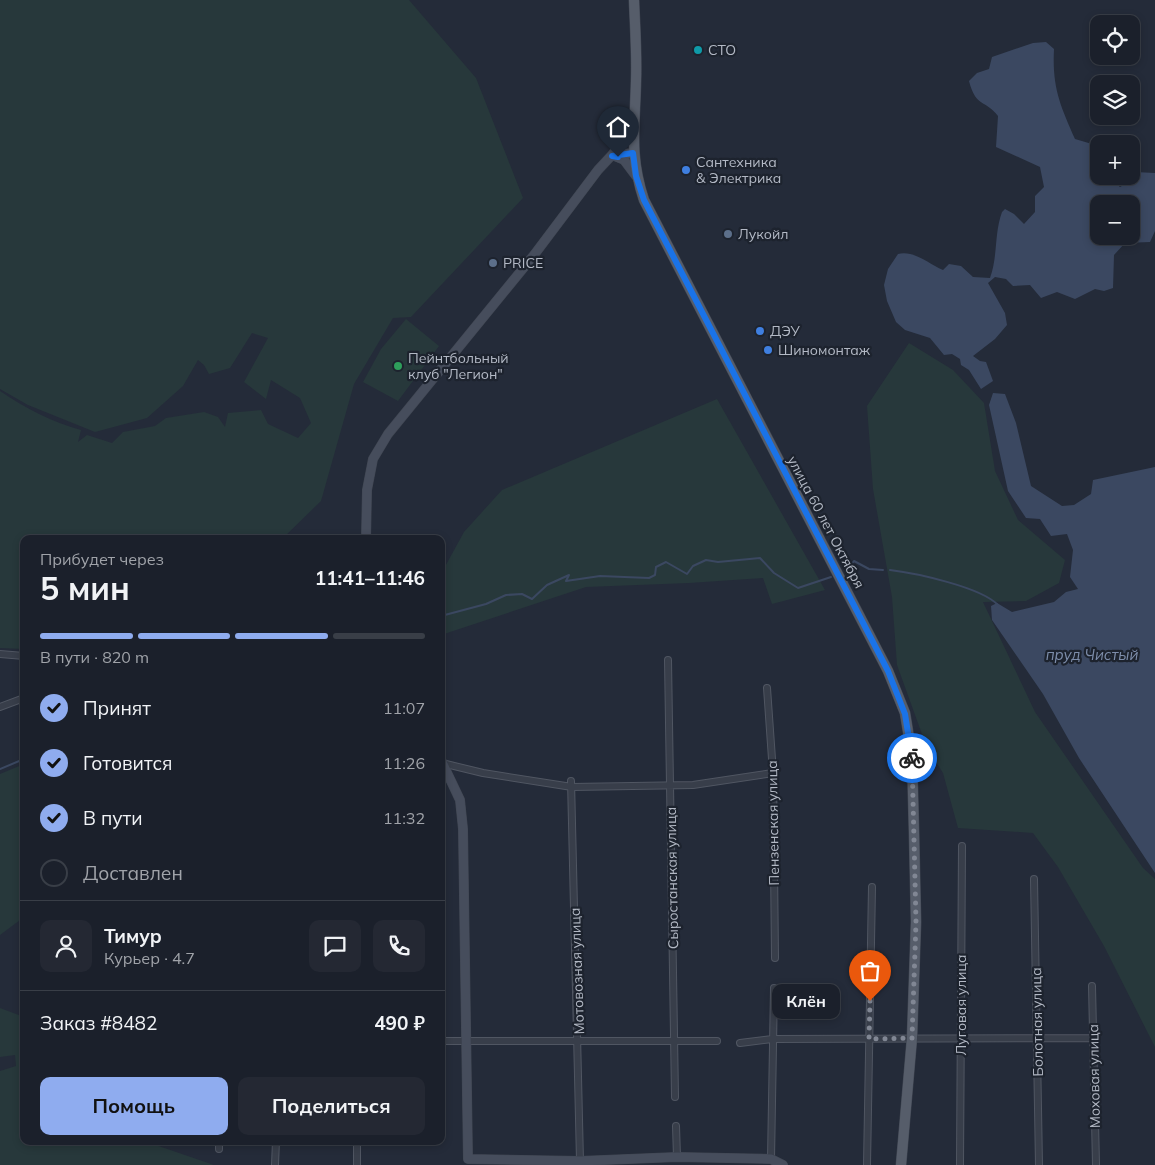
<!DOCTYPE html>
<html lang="ru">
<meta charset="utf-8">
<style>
:root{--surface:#1b202b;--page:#242833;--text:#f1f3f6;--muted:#a0a3a9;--line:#393e47;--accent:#8facef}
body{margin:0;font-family:Mulish,sans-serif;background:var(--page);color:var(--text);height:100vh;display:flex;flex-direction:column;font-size:19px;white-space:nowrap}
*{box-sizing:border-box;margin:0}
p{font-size:16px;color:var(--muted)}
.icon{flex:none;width:28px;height:28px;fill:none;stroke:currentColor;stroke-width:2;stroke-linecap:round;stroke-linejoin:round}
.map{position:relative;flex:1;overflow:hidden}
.panel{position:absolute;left:20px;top:535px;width:425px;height:610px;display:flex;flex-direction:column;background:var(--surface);border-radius:10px;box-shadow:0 2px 8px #0003,0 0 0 1px var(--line)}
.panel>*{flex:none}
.tools{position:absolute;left:1090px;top:15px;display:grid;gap:10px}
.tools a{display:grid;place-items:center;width:50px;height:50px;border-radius:10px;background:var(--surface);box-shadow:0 2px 8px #0003,0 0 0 1px var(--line);font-size:25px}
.pin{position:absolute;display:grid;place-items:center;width:42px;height:42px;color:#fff;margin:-51px -21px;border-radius:50% 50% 50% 0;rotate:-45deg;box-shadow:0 0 5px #0007}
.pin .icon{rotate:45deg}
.courier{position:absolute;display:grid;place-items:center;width:50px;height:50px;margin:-25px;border:4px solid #1a73e8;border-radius:50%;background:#fff;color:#222;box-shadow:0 1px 6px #0007}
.bubble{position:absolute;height:35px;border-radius:10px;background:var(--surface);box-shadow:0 2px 8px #0003,0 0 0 1px var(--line);font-size:16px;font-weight:700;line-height:35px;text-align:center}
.head em{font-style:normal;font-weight:700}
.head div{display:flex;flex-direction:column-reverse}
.head{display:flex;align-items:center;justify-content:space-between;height:85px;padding:0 20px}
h1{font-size:32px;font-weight:700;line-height:38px}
.bar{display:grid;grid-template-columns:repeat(4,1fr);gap:8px 5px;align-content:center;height:60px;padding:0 20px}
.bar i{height:6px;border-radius:4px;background:var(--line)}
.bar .active{background:var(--accent)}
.bar p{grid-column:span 4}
.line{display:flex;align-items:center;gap:12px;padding:0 20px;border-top:1px solid var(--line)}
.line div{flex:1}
.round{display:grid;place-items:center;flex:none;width:52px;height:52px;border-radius:10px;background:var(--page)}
ol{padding:0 20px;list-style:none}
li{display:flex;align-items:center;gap:15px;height:55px}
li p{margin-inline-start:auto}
li .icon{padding:5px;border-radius:50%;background:var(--accent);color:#111;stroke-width:4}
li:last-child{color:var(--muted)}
li i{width:28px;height:28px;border:2px solid var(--line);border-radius:50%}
.button{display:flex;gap:10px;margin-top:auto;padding:10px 20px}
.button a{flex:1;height:58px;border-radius:10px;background:var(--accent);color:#111;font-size:20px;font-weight:700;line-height:58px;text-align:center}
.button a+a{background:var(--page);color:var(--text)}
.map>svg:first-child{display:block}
.green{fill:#27383b}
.water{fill:#3b4861;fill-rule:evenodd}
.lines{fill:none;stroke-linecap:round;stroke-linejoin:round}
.stream{stroke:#3b4861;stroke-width:2}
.street-casing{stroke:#505662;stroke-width:8}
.secondary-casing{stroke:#414753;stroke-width:10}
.primary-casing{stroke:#414753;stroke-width:11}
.street{stroke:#383e4a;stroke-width:6}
.secondary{stroke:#464d5c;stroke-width:9}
.primary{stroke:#565d6a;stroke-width:10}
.done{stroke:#818794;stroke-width:5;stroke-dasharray:0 9}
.route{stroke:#1a73e8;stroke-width:6}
.culture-dot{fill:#0f9aa8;stroke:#1d232e;stroke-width:2}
.shop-dot{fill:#3f7fe0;stroke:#1d232e;stroke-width:2}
.service-dot{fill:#5c6f8a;stroke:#1d232e;stroke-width:2}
.leisure-dot{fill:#2e9e5b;stroke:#1d232e;stroke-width:2}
.labels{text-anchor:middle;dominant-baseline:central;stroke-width:4.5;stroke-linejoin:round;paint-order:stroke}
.poi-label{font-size:14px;fill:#b3b9c5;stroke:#1d232e;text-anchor:start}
.street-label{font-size:14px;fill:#b3b9c5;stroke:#1d232e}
.water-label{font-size:15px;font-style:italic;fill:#7d8daa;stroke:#1d232e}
</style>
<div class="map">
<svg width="1155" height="1165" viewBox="0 0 1155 1165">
<rect width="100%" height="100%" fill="#242b39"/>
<path class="green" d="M0,0H409L476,78L523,198L411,317L393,318L354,384L321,501L282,539H24V649L0,648V391C25,408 52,422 81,430L78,442L87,435L112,443L123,432L155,426L166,418L204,412L218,417L225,427L228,413L261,410L268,424L298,438L311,423L300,398L271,380L266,399L244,382L268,338L252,333L230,368L209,374L204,365L198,360L183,386L147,418L95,432L28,405L0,389Z
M406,319L439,346L398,401L363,382L381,349Z
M909,343L953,370L984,403L995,471L1018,520L1065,560L1059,583L1026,601L983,602L1035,712L1143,868L1155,879V1047L1104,946L1058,867L1033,833L958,828L943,773L927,748L897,665L892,597L873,489L867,406Z
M717,399L825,590L772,604L763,578L689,583L586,587L441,635V574L464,532L502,490Z
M24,764V917L0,935V774Z
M0,1008L24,1017V1141H144L214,1165H0V1071L16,1066L15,1055L0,1057Z"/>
<path class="water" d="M1046,42L1054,49C1052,87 1060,105 1075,139L1092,144L1099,176H1117L1114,182L1120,187L1133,180L1135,172L1155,173V231L1150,242L1125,243L1114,255L1113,288L1104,291L1095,289L1075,299L1057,292L1041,298L1030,285L1013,286L1006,279L995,277L988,283L1005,313L1007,325L995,339L973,356L980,361L986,362L993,381L981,389L969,370L961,365L960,359L952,354L944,355L930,338L905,330L896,322L887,301L884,285L888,269L898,254C914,250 929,264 943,270L949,264L961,266L973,277L990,278C998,256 994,234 1002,212L1005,209L1014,214L1024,224L1035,212V196L1044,187L1040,167L996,147L998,116C985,99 976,108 969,81L977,73L989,69L992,57L1033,43ZM1099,204H1131V236H1099Z
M993,393L1005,394L1016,423L1031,486L1062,506L1074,505L1091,494L1093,480L1155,467V873L1079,758L1043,694L992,620L991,606L997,603L1012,612L1054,602L1066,592L1078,589L1070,577L1073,550L1067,534L1051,536L1040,519L1026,518L1008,491L989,405Z"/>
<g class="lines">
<path class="stream" d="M847,570L854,561L869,569L883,570
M890,570C915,573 981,587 998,605
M441,616L486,604L506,595L522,594L532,599L547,585L569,575L566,581L600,576L649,578L655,575L656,567L666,562L687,574L693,566L706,560L718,562L760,558L774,573L798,588L831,577
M0,769L24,759"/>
<defs>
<path id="street" d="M0,654L24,656
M668,660L675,1097
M767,688L773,773L775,958
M0,707L24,698
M442,763L483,773L572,787L693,785L773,773
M571,781L580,1161
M1034,879L1039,1165
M1092,986L1096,1165
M441,1041H717
M740,1043L772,1039L1093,1038
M676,1126L677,1157
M357,1141V1165
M219,1149V1141
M771,1159L774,988
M275,1165L276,1141
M867,1165L872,887
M960,1165L962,846"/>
<path id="secondary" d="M634,114L620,144L612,155L624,160L636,176
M366,539L367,490L373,459L388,434L534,255L598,170L612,155L633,153
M441,760L460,800L463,829L468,1159L580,1161L677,1157L771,1159L783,1165"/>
<path id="primary" d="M634,0C635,27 637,54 636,81C635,127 629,155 644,200L888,671L905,713L912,756L914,832L916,922L912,1038L901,1165"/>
</defs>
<use href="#street" class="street-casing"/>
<use href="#secondary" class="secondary-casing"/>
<use href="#primary" class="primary-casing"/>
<use href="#street" class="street"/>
<use href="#secondary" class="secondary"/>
<use href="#primary" class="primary"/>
</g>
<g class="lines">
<path class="done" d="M870,1001L869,1039L912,1038L916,922L912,758"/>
<path class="route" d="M618,157L612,156L633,153L636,176L644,200L888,671L905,714L912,758"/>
</g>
<circle class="culture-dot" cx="698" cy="50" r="5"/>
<g class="shop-dot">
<circle cx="686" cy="170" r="5"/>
<circle cx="760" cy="331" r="5"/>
<circle cx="768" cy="350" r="5"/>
</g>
<g class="service-dot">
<circle cx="728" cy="234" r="5"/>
<circle cx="493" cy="263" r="5"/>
</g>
<circle class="leisure-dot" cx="398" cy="366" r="5"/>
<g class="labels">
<g class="poi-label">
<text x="708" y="50">СТО</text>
<text x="696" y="162">Сантехника<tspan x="696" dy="16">&amp; Электрика</tspan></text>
<text x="738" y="234">Лукойл</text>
<text x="503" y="263">PRICE</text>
<text x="770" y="331">ДЭУ</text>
<text x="778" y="350">Шиномонтаж</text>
<text x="408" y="358">Пейнтбольный<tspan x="408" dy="16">клуб "Легион"</tspan></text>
</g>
<g class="street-label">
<text transform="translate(826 522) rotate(62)">улица 60 лет Октября</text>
<text transform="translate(773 823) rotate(-91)">Пензенская улица</text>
<text transform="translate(672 878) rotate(-91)">Сыростанская улица</text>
<text transform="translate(577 971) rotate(-92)">Мотовозная улица</text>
<text transform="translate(961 1005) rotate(-90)">Луговая улица</text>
<text transform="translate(1037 1022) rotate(-91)">Болотная улица</text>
<text transform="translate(1094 1076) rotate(-91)">Моховая улица</text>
</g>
<g class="water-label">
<text x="1092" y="654">пруд Чистый</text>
</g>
</g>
</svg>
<div class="tools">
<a><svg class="icon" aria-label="locate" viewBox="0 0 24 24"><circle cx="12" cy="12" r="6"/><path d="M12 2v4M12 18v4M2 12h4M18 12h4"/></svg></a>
<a><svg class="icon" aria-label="layers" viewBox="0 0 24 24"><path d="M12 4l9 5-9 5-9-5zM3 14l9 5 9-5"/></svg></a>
<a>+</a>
<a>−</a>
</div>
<div class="pin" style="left:870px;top:1001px;background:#ea580c"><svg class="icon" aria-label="bag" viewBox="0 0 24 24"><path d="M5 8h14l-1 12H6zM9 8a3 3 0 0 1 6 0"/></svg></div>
<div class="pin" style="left:618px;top:157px;background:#1f2937"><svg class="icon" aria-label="home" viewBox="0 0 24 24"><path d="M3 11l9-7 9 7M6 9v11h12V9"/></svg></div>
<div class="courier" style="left:912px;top:758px"><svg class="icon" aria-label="bike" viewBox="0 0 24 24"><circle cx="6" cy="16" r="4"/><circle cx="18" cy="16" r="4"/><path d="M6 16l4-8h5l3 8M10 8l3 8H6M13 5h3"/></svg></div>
<div class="bubble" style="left:772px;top:984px;width:68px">Клён</div>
<section class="panel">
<div class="head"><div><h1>5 мин</h1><p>Прибудет через</p></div><em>11:41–11:46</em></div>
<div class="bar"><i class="active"></i><i class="active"></i><i class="active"></i><i></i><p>В пути · 820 m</p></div>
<ol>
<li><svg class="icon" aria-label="check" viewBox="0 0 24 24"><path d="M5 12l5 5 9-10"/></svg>Принят<p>11:07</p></li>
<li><svg class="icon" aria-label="check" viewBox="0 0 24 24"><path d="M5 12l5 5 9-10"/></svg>Готовится<p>11:26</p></li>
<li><svg class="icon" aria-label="check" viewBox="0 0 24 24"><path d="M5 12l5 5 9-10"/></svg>В пути<p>11:32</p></li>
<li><i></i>Доставлен</li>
</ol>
<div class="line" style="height:90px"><a class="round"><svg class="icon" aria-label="person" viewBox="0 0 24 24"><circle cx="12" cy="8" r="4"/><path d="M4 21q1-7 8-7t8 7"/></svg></a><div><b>Тимур</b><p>Курьер · 4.7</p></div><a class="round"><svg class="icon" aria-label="chat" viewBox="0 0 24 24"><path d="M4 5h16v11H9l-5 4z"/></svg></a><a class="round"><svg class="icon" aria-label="phone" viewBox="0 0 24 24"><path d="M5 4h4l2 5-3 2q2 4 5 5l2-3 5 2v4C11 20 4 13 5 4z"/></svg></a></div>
<div class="line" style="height:65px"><div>Заказ #8482</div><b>490 ₽</b></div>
<div class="button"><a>Помощь</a><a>Поделиться</a></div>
</section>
</div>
